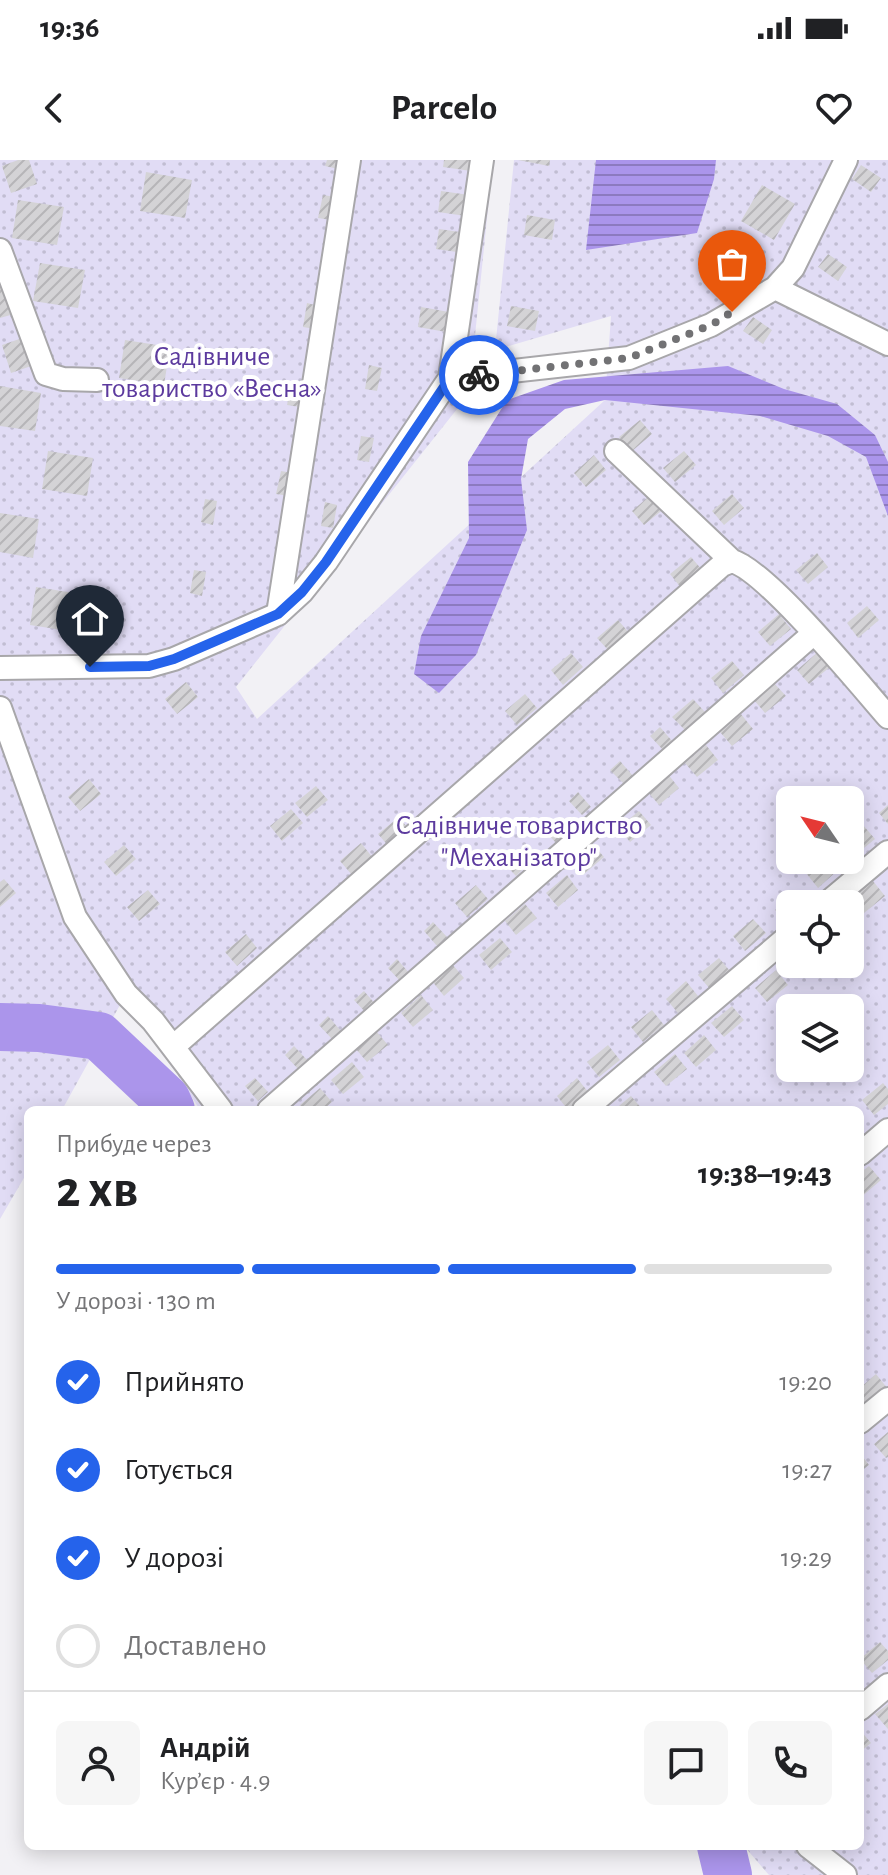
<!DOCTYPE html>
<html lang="uk">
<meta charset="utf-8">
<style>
:root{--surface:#fff;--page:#f6f6f6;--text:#202124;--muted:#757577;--line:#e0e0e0;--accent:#2563eb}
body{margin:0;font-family:"Alegreya Sans",sans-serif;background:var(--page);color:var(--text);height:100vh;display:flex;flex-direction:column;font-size:30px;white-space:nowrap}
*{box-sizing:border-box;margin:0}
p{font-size:26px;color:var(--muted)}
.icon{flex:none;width:44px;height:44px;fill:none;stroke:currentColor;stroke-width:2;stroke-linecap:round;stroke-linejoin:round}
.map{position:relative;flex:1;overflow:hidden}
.drawer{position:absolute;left:24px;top:946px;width:840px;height:744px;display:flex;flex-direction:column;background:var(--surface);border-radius:12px;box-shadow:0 4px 20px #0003}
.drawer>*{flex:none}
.needle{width:52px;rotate:305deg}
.buttons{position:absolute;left:776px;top:626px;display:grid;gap:16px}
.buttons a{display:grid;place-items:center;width:88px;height:88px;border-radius:12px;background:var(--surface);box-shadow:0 4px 20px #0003;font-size:40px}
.pin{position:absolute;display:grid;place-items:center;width:68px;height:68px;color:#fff;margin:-82px -34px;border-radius:50% 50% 50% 0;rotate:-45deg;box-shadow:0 0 8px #0007}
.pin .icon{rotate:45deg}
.courier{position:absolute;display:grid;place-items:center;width:80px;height:80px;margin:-40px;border:6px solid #2563eb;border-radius:50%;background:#fff;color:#222;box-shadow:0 2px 10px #0007}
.summary em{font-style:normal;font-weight:700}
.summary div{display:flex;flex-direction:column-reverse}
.summary{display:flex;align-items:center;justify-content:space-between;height:136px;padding:0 32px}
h1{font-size:52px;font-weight:700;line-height:60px}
.bar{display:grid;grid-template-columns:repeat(4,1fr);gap:12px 8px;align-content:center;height:96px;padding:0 32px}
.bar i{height:10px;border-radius:6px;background:var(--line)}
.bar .active{background:var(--accent)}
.bar p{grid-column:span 4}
.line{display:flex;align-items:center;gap:20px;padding:0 32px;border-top:2px solid var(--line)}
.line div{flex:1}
.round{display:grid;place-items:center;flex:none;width:84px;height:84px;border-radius:12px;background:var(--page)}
ol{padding:0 32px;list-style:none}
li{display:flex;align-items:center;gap:24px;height:88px}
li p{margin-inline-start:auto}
li .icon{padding:8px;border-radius:50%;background:var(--accent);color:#fff;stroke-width:4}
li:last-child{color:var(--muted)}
li i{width:44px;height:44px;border:4px solid var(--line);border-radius:50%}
.status{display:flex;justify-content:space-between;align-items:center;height:56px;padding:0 40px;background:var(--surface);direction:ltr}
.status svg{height:22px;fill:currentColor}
header{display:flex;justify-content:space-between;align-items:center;height:104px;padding:0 32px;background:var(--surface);font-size:36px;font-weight:700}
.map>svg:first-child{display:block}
.garden{fill:url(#garden-dots);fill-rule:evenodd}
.water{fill:url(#water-rules)}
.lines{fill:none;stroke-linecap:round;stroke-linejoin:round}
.river{stroke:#ab95eb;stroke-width:48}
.building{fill:url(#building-hatch)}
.minor-casing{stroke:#a8a7aa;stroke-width:26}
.minor{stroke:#fff;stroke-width:22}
.done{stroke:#727274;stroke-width:8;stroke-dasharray:0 14.4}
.route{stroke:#2563eb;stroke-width:10}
.labels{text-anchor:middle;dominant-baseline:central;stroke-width:8;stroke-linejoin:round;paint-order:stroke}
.park-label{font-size:28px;fill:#5c3a9e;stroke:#fff}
</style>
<div class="status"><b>19:36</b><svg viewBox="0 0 49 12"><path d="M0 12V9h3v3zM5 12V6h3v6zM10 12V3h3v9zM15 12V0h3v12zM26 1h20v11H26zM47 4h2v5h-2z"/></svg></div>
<header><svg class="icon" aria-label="back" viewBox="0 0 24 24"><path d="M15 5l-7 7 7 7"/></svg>Parcelo<svg class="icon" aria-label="heart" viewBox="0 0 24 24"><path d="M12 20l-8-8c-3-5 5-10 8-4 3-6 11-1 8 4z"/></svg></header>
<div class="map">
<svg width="888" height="1715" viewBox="0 0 888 1715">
<defs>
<pattern id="garden-dots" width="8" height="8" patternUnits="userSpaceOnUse" patternTransform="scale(2)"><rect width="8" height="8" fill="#e1dcf5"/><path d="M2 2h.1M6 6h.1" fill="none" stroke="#c1bdd2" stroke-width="1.8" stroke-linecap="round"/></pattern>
<pattern id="water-rules" width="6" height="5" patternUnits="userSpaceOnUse" patternTransform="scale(2)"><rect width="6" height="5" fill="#ab95eb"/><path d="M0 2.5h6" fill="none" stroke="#8c7abf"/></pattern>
<pattern id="building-hatch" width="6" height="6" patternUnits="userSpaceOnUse" patternTransform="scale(2)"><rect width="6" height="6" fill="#d4d3d6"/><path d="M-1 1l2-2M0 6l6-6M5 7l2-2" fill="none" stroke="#b6b5b8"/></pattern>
</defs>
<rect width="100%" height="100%" fill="#f2f1f5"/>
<path class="garden" d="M0,0H493L469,234L236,527L257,559L605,240L611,156L495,190L514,0H888V1715H769L744,1686H860V950H200L126,834L62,950H28V1011L0,1059ZM790,640H850V700H790ZM790,744H850V804H790ZM790,848H850V908H790Z"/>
<path class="water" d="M596,0H716L714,19L697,73L586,90Z
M728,206L784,229L837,244L875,275L888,302V356L866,297L828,276L760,256L605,240L565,249L528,279L521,319L527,370L476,495L439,533L414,514L421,476L469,378L468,302L507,240L564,220Z"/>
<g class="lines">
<path class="river" d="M0,867L39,868L99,876L166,939L171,950
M721,1686L728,1715"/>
</g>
<path class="building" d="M18,0H29L37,24L11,33L2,6Z
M327,0H339L338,9L325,6Z
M444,0H473L471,11L443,7Z
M518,0H550L549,6Z
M861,5L881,18L871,32L852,19Z
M146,12L192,20L185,58L140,51Z
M762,25L795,44L774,80L741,61Z
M441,31L469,35L466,56L438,52Z
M323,35L335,37L331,60L318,58Z
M18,40L64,47L57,85L12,78Z
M527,55L555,60L552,80L524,75Z
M439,69L467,73L464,93L436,89Z
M828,94L847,107L838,121L818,107Z
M40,103L85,110L78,148L33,141Z
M5,126L14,154L0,158V127Z
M307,143L319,146L315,169L303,167Z
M511,146L539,151L535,171L507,166Z
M421,147L449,152L446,172L418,167Z
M753,157L772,170L763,184L743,171Z
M28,176L37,204L11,213L2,185Z
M125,180L170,187L164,225L119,218Z
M369,205L382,208L377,231L365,229Z
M292,221L304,223L300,247L287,245Z
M0,226L41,233L35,271L0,266Z
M640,260L652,274L631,292L619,277Z
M361,276L374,278L369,302L357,300Z
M48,291L93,298L87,336L42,329Z
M684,291L696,305L675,322L663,308Z
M594,295L606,310L586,327L574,313Z
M281,311L293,313L289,336L276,334Z
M653,333L665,348L644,365L632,351Z
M732,334L744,348L724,365L712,351Z
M205,339L217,341L213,365L201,362Z
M325,342L337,345L333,368L321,366Z
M0,353L39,359L33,398L0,392Z
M817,393L828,407L808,424L796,410Z
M691,397L703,411L682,429L670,414Z
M194,410L206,412L202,436L190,433Z
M36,427L81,434L75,472L30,465Z
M867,446L879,460L858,478L847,463Z
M779,454L791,469L770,486L758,472Z
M618,460L630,474L609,491L597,478Z
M818,492L830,507L809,524L797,510Z
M571,493L583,507L563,525L551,510Z
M732,501L744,515L723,533L711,518Z
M186,522L198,537L177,554L165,539Z
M773,522L786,536L765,553L753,539Z
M525,534L537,548L517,565L505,551Z
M693,539L705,552L685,570L672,557Z
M741,554L753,569L732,586L720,572Z
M660,567L673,582L663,590L650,576Z
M706,585L718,600L697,617L685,603Z
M620,601L633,616L624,624L610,610Z
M667,613L679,628L659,645L647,631Z
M89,619L101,634L80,651L68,637Z
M316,626L328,640L307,657L295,643Z
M578,632L591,647L582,655L569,641Z
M888,645V664L879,653Z
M291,649L303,663L282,681L270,666Z
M639,651L651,665L630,682L618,668Z
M399,657L410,671L390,688L378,674Z
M553,661L566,676L557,684L544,670Z
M863,665L875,679L854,696L850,692V675Z
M361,683L373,698L352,715L340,701Z
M592,683L604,697L584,714L572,700Z
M124,685L136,699L116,716L104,702Z
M512,692L525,707L516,716L502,701Z
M821,700H830L838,710L818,728L806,713Z
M567,715L578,730L558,747L546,733Z
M4,719L16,733L0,747V722Z
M873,721L885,736L864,753L852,738Z
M476,725L488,739L467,757L455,743Z
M148,730L160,744L139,761L127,747Z
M796,733L805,744H790V762L787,765L775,750Z
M525,744L537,758L516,775L505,761Z
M753,759L766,773L745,791L733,776Z
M433,762L447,777L437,786L424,771Z
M246,774L257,788L237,806L225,792Z
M500,778L512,792L491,810L479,795Z
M719,798L730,811L710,829L698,815Z
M397,799L410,814L401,822L388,808Z
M452,804L464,818L444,836L432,821Z
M776,810L788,825L767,842L755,828Z
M686,821L698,836L678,853L666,839Z
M364,831L377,846L367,854L354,840Z
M421,835L433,850L413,867L401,853Z
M732,846L744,860L724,877L711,863Z
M652,850L664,865L643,882L631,867Z
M328,856L341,871L332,879L319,865Z
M376,871L388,885L367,902L355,888Z
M704,875L716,890L696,907L684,893Z
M608,885L620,900L599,917L587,902Z
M294,886L308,901L299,910L285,895Z
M675,894L687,909L666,926L654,912Z
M352,902L364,917L343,934L331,920Z
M255,918L268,932L258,941L245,926Z
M577,918L589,933L568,950L557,936Z
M883,923L888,929V944L874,955L862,940Z
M320,928L332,942L323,950H304L300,945Z
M631,936L643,950H614Z
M869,1006L881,1020L860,1038V1013Z
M876,1214L888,1229L868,1246L860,1237V1228Z
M888,1272V1297L886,1298L874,1284Z
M860,1293L869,1305L860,1312Z
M880,1482L888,1491V1500L872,1513L860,1499Z
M888,1544V1569L875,1554Z
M860,1570L871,1583L860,1592Z"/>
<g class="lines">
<defs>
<path id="minor" d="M0,90L46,214L63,219L97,220
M775,128L888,184
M450,218L482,0
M616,291L732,401C766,410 860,525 888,557
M278,454L349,0
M0,508L149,506L174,499L278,454L302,432L326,402L450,218L629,198L711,165L775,128L793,108L846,0
M0,548L75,757L126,834L153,861L221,950
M826,744L888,692
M173,887L722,405L732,401
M269,950L814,473
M584,950L790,775
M860,994L888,970
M860,1262L888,1239
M860,1549L888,1525
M808,1686L845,1715"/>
</defs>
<use href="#minor" class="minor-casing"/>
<use href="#minor" class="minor"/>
</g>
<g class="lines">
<path class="done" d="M479,215L629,198L711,165L732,152"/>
<path class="route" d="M90,507L149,506L174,499L278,454L302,432L326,402L450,218L479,215"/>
</g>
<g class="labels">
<g class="park-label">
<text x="212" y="197">Садівниче<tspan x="212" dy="32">товариство «Весна»</tspan></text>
<text x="519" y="666">Садівниче товариство<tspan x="519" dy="32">"Механізатор"</tspan></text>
</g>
</g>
</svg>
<div class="buttons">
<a><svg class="needle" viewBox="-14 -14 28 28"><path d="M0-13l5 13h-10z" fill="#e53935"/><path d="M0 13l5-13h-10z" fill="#757577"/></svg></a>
<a><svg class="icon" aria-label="locate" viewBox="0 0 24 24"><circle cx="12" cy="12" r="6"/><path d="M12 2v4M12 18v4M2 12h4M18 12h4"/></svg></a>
<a><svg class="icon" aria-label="layers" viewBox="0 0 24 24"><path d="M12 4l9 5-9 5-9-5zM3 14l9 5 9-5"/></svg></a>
</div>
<div class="pin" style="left:732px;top:152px;background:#ea580c"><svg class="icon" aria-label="bag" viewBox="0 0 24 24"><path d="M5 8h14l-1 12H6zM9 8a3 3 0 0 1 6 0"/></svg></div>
<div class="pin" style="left:90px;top:507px;background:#1f2937"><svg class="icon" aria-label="home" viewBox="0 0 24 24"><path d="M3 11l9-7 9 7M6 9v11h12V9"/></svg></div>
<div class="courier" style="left:479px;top:215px"><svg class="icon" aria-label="bike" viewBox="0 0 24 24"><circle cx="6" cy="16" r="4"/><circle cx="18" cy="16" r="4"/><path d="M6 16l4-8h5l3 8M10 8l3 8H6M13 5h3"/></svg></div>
<section class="drawer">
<div class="summary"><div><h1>2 хв</h1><p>Прибуде через</p></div><em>19:38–19:43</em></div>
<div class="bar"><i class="active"></i><i class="active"></i><i class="active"></i><i></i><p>У дорозі · 130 m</p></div>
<ol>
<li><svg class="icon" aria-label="check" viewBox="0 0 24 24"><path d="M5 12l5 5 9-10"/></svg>Прийнято<p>19:20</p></li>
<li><svg class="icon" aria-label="check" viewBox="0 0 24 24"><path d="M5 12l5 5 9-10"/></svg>Готується<p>19:27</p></li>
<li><svg class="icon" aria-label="check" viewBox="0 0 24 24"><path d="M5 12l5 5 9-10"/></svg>У дорозі<p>19:29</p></li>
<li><i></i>Доставлено</li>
</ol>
<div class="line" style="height:144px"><a class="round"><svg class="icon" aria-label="person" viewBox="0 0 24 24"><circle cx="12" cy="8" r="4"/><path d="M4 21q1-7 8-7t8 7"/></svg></a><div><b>Андрій</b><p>Кур’єр · 4.9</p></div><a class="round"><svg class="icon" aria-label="chat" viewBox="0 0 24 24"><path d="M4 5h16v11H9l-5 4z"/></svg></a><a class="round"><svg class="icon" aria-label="phone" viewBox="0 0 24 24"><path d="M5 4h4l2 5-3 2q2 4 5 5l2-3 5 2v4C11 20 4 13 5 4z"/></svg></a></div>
</section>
</div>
